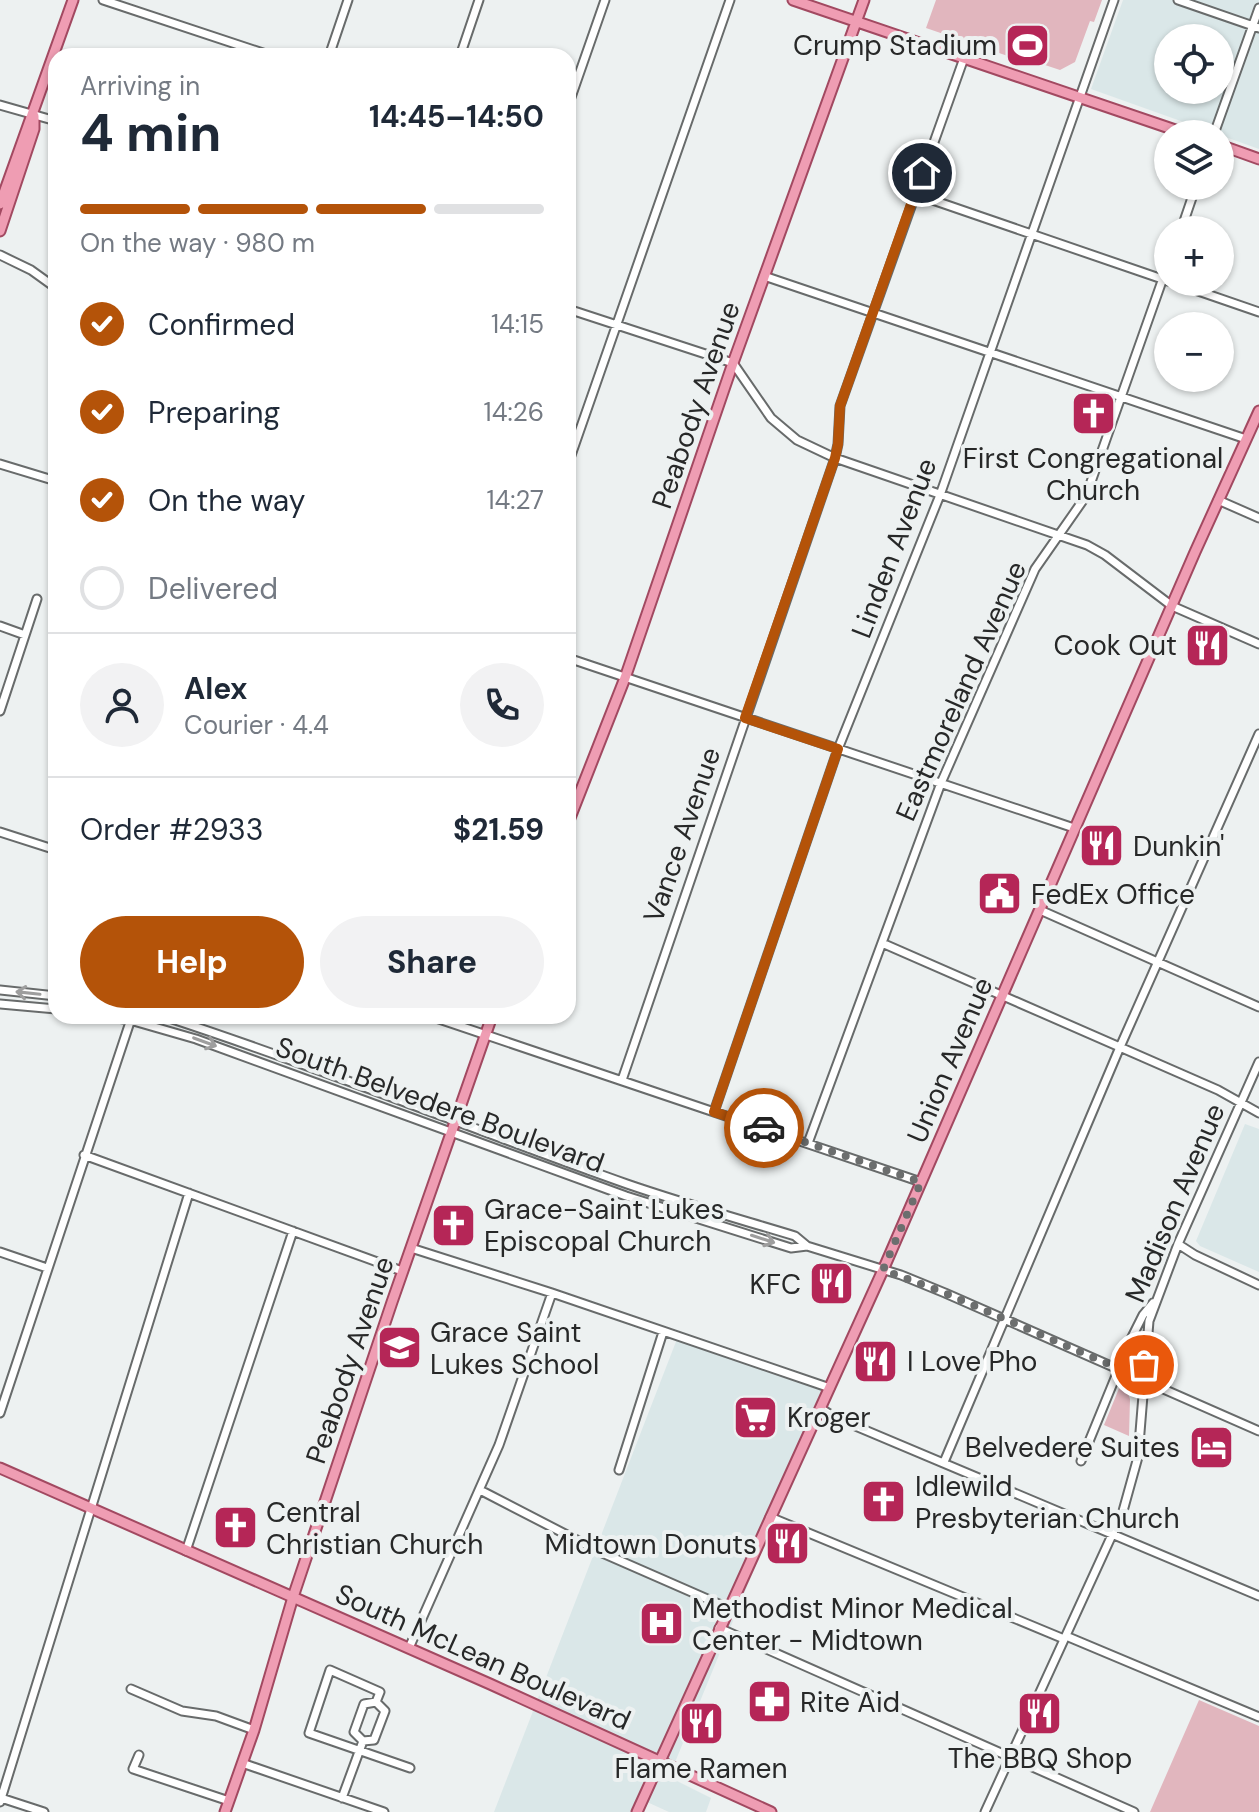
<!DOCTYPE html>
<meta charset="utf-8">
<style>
:root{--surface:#fff;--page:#f2f2f3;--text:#1f2937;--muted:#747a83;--line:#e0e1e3;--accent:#b45309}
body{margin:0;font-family:"DM Sans",sans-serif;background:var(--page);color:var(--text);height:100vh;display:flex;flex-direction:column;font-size:30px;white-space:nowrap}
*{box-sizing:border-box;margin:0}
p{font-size:26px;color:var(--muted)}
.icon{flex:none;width:44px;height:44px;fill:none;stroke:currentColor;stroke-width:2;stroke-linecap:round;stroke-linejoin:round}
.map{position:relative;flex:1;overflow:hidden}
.sheet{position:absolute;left:48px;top:48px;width:528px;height:976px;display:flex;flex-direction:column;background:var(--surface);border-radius:24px;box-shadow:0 2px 6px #0004}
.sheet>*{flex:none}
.tools{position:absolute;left:1154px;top:24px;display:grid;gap:16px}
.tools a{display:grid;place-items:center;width:80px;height:80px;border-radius:50%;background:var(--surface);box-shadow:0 2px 6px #0004;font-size:40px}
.pin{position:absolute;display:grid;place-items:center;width:68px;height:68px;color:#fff;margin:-34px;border:4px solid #fff;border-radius:50%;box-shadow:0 2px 8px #0007}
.courier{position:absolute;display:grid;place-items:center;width:80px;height:80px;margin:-40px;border:6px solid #b45309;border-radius:50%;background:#fff;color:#222;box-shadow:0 2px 10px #0007}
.overview em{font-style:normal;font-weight:700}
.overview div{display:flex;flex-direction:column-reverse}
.overview{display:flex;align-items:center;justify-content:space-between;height:136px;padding:0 32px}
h1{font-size:52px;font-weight:700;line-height:60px}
.bar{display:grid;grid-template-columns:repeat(4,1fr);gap:12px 8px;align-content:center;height:96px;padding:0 32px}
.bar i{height:10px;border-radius:6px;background:var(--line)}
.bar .current{background:var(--accent)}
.bar p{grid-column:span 4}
.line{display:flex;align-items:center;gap:20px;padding:0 32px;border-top:2px solid var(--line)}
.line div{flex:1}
.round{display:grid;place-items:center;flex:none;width:84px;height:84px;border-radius:42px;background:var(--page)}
ol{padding:0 32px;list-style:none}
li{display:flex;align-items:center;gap:24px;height:88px}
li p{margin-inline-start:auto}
li .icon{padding:8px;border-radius:50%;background:var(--accent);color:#fff;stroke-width:4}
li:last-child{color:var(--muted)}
li i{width:44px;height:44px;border:4px solid var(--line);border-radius:50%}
.button{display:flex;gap:16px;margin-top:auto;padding:16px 32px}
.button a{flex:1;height:92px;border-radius:48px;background:var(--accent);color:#fff;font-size:32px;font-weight:700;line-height:92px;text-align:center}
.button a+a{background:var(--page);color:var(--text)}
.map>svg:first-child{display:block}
.built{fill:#dae7e8;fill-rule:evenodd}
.green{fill:#e1b6be}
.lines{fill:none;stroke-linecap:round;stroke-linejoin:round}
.minor-casing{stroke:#686b6b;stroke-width:11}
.major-casing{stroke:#a24961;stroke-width:13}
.minor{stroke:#fff;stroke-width:7}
.major{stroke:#ef9db3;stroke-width:9}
.oneway{stroke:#9e9e9e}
.done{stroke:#6c6e6e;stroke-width:8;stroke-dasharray:0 14.4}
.route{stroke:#b45309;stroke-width:10}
.labels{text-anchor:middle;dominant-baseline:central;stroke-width:8;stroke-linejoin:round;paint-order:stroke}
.poi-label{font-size:28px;fill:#272828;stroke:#edf1f1;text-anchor:start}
.street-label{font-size:28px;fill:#272828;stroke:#edf1f1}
</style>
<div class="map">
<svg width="1259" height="1812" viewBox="0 0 1259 1812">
<rect width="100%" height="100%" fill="#edf1f1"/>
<path class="built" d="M1123,0H1259V149L1091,89ZM1168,38H1220V90H1168Z
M1245,1124L1259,1129V1272L1200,1246L1196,1241Z
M677,1339L828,1389L669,1777L711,1798L706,1812H669L647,1802L641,1812H494Z"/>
<path class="green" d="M936,0H1102L1094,22L1090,21L1075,62L1060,70L1039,63L1025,62L926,28Z
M1125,1385L1130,1399L1129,1436L1104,1425L1120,1386Z
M1199,1700L1259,1726V1812H1150Z"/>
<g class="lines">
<defs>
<path id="minor" d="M103,0L272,56
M1178,0L1259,28
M329,56L348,0
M460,56L479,0
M0,105L56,121
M568,106L605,0
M1214,134L1259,8
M915,194L1168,281
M1181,230L1196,186
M0,255L31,270L56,288
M764,276L1246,439
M1172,282L1259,312
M568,309L733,363L771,418L797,440L835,458L1087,545L1105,555L1172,606L1259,644
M0,464L56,481
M568,464L730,0
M1218,500L1259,518
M0,626L25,635
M568,658L1074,828
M0,711L37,599
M0,832L56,850
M1040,910L1259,1007
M882,943L1218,1090L1259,1113
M0,990L56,996
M0,1004L56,1009
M105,1016L130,1020L196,1039L626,1196L791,1248L807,1246L901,1275L945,1293L1259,1431
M163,1016C319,1067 472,1129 627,1184C682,1203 739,1219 795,1236L807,1246
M430,1016L921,1182
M622,1080L835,458L838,444L840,406L964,58
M714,1112L838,749L940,495L1114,0
M808,1143L941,783L1035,569L1086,496L1168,264
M84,1155L402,1271
M1178,1244L1195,1255L1259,1285
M411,1248L552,1293L830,1388
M0,1252L47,1268
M820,1408L834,1417L1259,1596
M0,1413L132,1016
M1081,1461L1131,1339L1143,1315L1153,1303
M944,1462L1120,1047L1259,734
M619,1470L663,1332
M480,1490L600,1552L728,1608
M770,1517L1064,1639
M186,1551L293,1231
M719,1628L1134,1812
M1066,1636L1259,1717
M409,1648L499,1445L552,1293
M131,1689L182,1711L216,1716L254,1730
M363,1741L354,1732L364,1704L376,1702L380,1692L330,1670L309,1733L410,1768
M139,1755L133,1769L229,1801
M242,1763L384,1812
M1,1798L44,1812
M342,1798L363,1741L374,1740L385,1711L376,1702
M0,1802L189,1193
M985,1812L1123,1511L1138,1457L1149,1321L1178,1244L1259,1062"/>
<path id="major" d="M793,0L1187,134
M1220,145L1259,159
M0,204L73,0
M0,231L34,129V116
M568,823L625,678L733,363L864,0
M0,1468L490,1684L771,1812
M225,1812L254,1730L293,1597L392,1302L492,1016
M637,1812L883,1270L1195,552L1259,411"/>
</defs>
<use href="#minor" class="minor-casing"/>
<use href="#major" class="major-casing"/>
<use href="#minor" class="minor"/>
<use href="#major" class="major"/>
</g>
<defs><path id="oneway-shaft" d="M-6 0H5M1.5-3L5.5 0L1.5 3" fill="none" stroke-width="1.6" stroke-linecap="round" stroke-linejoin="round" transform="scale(2)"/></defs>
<g class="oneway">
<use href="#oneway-shaft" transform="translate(28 993) rotate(-174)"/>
<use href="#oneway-shaft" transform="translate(205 1042) rotate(20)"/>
<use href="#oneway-shaft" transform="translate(763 1239) rotate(18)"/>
</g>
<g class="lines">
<path class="done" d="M764,1128L921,1182L883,1270L945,1293L1143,1379L1144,1365"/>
<path class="route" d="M764,1128L714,1112L838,749L745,718L835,458L838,444L840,406L922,173"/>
</g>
<defs>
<symbol id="stadium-square" viewBox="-11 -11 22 22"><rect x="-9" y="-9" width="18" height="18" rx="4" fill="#b52657" stroke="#edf1f1"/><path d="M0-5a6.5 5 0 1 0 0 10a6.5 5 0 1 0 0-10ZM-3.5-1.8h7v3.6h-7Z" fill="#fff"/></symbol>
<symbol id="church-square" viewBox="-11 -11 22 22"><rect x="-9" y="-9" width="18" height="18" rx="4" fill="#b52657" stroke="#edf1f1"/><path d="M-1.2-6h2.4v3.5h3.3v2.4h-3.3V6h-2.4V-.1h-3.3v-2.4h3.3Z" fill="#fff"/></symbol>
<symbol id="restaurant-square" viewBox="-11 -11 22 22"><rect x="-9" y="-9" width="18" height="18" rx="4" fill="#b52657" stroke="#edf1f1"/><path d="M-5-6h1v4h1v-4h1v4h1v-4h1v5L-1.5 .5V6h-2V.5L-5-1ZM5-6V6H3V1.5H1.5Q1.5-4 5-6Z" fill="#fff"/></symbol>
<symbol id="civic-square" viewBox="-11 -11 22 22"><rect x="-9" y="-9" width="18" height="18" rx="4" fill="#b52657" stroke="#edf1f1"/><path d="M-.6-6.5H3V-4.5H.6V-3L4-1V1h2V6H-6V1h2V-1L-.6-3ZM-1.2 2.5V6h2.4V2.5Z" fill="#fff"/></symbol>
<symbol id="school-square" viewBox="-11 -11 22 22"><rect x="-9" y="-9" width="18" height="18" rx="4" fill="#b52657" stroke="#edf1f1"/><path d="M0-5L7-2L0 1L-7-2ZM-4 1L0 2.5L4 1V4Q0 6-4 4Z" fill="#fff"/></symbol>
<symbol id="supermarket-square" viewBox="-11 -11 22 22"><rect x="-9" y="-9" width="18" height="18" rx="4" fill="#b52657" stroke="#edf1f1"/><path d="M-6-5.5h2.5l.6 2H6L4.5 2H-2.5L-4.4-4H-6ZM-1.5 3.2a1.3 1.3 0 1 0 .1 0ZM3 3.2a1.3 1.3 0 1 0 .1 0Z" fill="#fff"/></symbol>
<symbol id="hotel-square" viewBox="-11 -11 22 22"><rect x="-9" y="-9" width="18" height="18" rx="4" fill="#b52657" stroke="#edf1f1"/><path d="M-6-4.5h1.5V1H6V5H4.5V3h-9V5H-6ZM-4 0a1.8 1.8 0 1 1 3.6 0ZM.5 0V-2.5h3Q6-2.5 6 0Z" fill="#fff"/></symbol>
<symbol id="hospital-square" viewBox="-11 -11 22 22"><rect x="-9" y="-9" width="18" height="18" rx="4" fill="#b52657" stroke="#edf1f1"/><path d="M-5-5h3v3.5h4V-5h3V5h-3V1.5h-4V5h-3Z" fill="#fff"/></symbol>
<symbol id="pharmacy-square" viewBox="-11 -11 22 22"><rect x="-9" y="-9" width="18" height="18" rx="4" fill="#b52657" stroke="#edf1f1"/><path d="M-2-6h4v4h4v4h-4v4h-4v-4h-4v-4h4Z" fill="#fff"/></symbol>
</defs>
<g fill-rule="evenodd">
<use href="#stadium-square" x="1002" y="20" width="51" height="51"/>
<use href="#church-square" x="1068" y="388" width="51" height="51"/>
<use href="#restaurant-square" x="1182" y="620" width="51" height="51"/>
<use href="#restaurant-square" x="1076" y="820" width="51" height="51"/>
<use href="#civic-square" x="974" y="868" width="51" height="51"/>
<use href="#church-square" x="428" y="1200" width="51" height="51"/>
<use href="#restaurant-square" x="806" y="1258" width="51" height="51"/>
<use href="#school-square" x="374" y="1322" width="51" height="51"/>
<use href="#restaurant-square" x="850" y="1336" width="51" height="51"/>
<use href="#supermarket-square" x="730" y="1392" width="51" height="51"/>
<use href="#hotel-square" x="1186" y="1422" width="51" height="51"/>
<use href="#church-square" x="858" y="1476" width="51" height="51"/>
<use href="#church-square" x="210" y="1502" width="51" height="51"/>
<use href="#restaurant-square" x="762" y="1518" width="51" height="51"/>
<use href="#hospital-square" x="636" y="1598" width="51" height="51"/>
<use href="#pharmacy-square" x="744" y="1676" width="51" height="51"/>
<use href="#restaurant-square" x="1014" y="1688" width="51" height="51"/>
<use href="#restaurant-square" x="676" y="1698" width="51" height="51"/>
</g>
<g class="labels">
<g class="poi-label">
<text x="997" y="45" text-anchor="end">Crump Stadium</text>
<text x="1093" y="458" text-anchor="middle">First Congregational<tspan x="1093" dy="32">Church</tspan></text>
<text x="1177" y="645" text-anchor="end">Cook Out</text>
<text x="1133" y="846">Dunkin'</text>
<text x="1031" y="894">FedEx Office</text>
<text x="484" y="1209">Grace-Saint Lukes<tspan x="484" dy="32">Episcopal Church</tspan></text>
<text x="801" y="1284" text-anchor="end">KFC</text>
<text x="430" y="1332">Grace Saint<tspan x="430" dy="32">Lukes School</tspan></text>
<text x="907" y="1361">I Love Pho</text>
<text x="787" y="1417">Kroger</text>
<text x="1180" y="1447" text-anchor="end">Belvedere Suites</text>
<text x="915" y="1486">Idlewild<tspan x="915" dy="32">Presbyterian Church</tspan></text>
<text x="266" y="1512">Central<tspan x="266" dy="32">Christian Church</tspan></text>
<text x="757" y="1544" text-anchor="end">Midtown Donuts</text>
<text x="692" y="1608">Methodist Minor Medical<tspan x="692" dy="32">Center - Midtown</tspan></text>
<text x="800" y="1702">Rite Aid</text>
<text x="1040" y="1758" text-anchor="middle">The BBQ Shop</text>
<text x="701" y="1768" text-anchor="middle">Flame Ramen</text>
</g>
<g class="street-label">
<text transform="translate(696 405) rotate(-71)">Peabody Avenue</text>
<text transform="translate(894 548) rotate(-69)">Linden Avenue</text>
<text transform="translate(961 691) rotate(-66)">Eastmoreland Avenue</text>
<text transform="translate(682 835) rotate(-71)">Vance Avenue</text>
<text transform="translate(950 1060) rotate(-67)">Union Avenue</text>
<text transform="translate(440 1105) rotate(20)">South Belvedere Boulevard</text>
<text transform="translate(1175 1203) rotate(-67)">Madison Avenue</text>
<text transform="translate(350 1360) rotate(-71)">Peabody Avenue</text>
<text transform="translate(483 1657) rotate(24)">South McLean Boulevard</text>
</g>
</g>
</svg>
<div class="tools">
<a><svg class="icon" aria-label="locate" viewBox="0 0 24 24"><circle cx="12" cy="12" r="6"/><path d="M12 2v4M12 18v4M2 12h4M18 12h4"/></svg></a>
<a><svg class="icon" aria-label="layers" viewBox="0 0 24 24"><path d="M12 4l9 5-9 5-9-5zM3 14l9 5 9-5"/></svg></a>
<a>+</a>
<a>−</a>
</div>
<div class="pin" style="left:1144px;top:1365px;background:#ea580c"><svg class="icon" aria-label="bag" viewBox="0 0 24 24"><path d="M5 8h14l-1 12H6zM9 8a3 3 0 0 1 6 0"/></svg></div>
<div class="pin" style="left:922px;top:173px;background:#1f2937"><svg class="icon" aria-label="home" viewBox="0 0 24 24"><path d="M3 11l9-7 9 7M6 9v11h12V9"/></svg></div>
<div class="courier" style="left:764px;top:1128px"><svg class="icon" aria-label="car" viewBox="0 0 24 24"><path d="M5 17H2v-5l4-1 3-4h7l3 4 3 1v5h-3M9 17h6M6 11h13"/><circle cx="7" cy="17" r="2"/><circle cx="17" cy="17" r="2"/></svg></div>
<section class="sheet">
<div class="overview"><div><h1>4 min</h1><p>Arriving in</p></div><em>14:45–14:50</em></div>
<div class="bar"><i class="current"></i><i class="current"></i><i class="current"></i><i></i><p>On the way · 980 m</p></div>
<ol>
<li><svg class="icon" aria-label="check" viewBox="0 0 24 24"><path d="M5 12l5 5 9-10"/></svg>Confirmed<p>14:15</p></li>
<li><svg class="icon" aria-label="check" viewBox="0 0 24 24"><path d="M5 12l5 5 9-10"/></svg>Preparing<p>14:26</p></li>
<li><svg class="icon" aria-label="check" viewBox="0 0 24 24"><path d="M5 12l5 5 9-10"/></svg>On the way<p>14:27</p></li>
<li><i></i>Delivered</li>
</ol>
<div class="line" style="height:144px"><a class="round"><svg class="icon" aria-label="person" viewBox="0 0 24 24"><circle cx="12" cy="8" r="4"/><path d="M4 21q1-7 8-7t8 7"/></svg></a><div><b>Alex</b><p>Courier · 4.4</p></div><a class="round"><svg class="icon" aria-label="phone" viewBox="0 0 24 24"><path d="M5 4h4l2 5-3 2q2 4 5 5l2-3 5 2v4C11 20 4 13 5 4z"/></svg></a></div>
<div class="line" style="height:104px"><div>Order #2933</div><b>$21.59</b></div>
<div class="button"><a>Help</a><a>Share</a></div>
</section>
</div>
